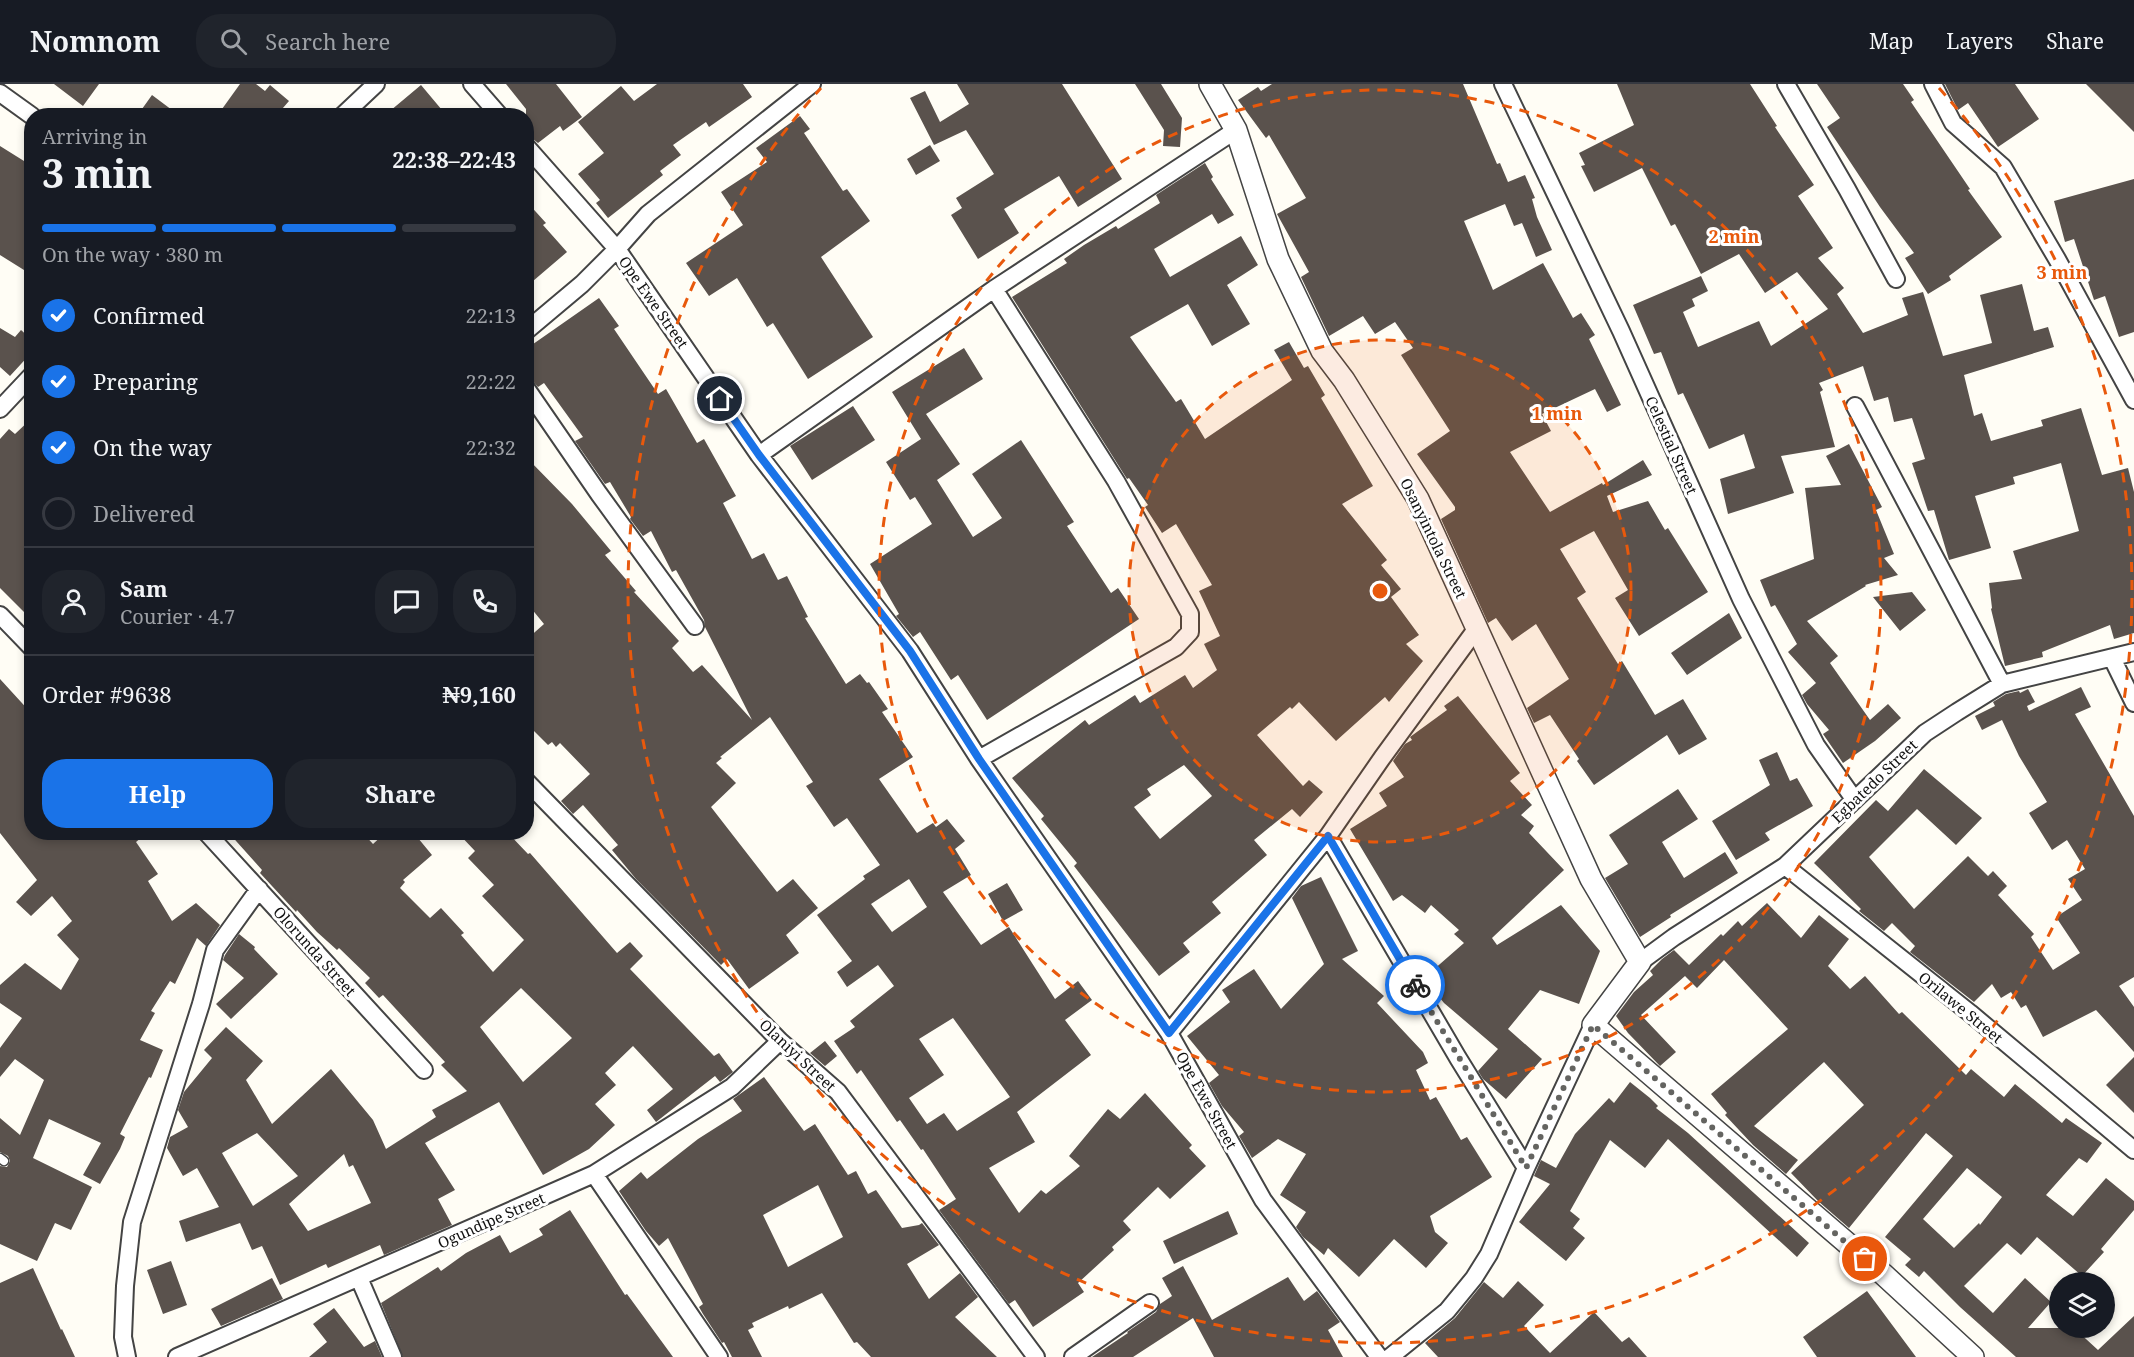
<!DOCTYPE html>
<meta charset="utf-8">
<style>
:root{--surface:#171b24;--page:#20242c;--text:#f1f3f6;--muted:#9ea1a6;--line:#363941;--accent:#1a73e8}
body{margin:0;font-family:"Noto Serif",serif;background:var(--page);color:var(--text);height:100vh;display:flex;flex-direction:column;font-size:22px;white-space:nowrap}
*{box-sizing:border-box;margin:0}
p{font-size:20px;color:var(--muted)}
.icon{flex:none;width:33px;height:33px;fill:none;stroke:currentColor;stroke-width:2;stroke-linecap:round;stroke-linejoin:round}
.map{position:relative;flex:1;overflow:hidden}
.drawer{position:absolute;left:24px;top:24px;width:510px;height:732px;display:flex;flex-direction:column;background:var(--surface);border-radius:24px;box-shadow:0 3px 9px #0003}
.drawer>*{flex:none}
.buttons{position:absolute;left:2049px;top:1188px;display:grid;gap:12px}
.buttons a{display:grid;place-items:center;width:66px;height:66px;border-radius:50%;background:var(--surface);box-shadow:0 3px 9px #0003;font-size:30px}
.pin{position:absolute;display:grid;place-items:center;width:51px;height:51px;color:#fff;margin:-26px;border:3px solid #fff;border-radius:50%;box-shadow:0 2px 6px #0007}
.courier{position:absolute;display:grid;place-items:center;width:60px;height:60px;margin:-30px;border:4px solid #1a73e8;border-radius:50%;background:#fff;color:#222;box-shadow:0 2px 8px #0007}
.overview em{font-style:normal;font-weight:700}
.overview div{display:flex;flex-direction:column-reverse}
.overview{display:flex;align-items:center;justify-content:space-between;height:102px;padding:0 18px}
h1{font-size:39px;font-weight:700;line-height:45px}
.bar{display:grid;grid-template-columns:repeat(4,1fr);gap:9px 6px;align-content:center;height:72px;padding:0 18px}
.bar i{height:8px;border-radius:4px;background:var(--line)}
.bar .selected{background:var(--accent)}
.bar p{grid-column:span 4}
.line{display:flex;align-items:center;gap:15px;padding:0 18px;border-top:2px solid var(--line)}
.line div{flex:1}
.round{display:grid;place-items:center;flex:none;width:63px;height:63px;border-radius:24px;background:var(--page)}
ol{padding:0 18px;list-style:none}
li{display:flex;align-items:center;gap:18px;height:66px}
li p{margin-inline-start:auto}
li .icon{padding:6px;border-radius:50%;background:var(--accent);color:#fff;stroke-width:4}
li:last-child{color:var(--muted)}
li i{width:33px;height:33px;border:3px solid var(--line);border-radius:50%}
.cta{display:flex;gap:12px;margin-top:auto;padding:12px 18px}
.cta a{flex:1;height:69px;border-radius:24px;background:var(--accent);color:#fff;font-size:24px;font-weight:700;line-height:69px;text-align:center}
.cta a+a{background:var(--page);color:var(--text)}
header{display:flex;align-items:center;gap:36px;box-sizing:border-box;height:84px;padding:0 30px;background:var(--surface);border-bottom:2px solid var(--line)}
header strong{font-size:28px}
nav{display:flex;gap:33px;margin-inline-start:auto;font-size:21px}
.search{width:420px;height:54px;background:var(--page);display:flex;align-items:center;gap:15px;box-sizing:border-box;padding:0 21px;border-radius:24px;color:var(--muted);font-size:22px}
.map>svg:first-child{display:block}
.building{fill:#5a524d;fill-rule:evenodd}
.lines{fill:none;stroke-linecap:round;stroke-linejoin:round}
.service-casing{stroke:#444;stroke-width:11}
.minor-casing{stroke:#444;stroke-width:20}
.tertiary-casing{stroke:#444;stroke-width:24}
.service{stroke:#fff;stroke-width:8}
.minor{stroke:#fff;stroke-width:16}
.tertiary{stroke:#fff;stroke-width:21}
.done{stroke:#646461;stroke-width:6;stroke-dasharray:0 10.8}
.route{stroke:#1a73e8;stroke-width:8}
.ring{fill:none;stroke:#e8590c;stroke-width:3;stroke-dasharray:10 8}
.labels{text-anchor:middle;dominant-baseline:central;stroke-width:6;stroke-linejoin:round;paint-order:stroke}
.street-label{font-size:15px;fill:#111;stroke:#fff}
.centre{fill:#e8590c;stroke:#fff;stroke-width:3}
.ring-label{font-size:18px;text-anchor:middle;font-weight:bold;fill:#e8590c;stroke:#fff;stroke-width:6;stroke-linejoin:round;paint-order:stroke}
</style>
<header>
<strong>Nomnom</strong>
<div class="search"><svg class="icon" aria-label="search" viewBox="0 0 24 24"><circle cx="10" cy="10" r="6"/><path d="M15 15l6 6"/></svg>Search here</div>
<nav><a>Map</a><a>Layers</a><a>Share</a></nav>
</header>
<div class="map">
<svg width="2134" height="1273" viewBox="0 0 2134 1273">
<rect width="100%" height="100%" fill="#fffdf5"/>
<path class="building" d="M54,0H99L83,22Z
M240,0H256L265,7L270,1L289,17L276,32H217Z
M506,0H556L582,33L563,47L560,42L538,59L533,55L526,52V25Z
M657,0H743L752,13L709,43L706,38L673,61L681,71L660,87L663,91L608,134L596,119L600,116L578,90L604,69L578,38L621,2L634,17Z
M957,0H1062L1122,95L1078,123L1059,92L1004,125L1019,149L978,175L951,131L962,124L956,114L994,90L966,46L934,61L910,14L925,7L940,38L969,20Z
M1135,0H1161L1182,34L1180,63L1163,62L1164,46Z
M1272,0H1463L1497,80L1500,79L1508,98L1525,91L1535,114L1532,115L1537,133L1552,166L1536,173L1522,139L1514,142L1505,120L1464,137L1493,206L1543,179L1573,234L1581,229L1595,251L1589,255L1621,321L1607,328L1595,305L1542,330L1551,347L1510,368L1550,428L1602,399L1603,401L1643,376L1652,391L1607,412L1613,428L1648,417L1665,446L1668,444L1708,508L1639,552L1615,514L1628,506L1594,447L1560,465L1586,508L1577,514L1618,580L1622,577L1655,631L1683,615L1707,655L1679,671L1667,651L1594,701L1577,677L1579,675L1550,631L1534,639L1527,624L1569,595L1536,540L1512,557L1496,534L1488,539L1441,435L1455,426V423L1417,370L1450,347L1401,271L1413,264L1395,238L1375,250L1363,232L1329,252L1301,193L1309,188L1277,130L1306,114L1269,51L1266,54L1238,16L1258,3L1261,7Z
M1617,0H1750L1777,42L1775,43L1814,101L1798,112L1833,164L1818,174L1844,204L1837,210L1863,249L1908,231L1902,214L1923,208L1943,272L1992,259L1980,211L2022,200L2034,247L2048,243L2054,263L1964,291L1974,332L1982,329L1991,357L2043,342L2041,336L2081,324L2102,391L2128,384L2134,408V549L2114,555L2110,541L2042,568L2043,573L2005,582L1991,525L1992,524L1989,499L2022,495L2013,467L2079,447L2061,379L2013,393L2015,400L1975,412L1991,464L1949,476L1934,426L1928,427L1912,379L1925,375L1912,334L1894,338L1888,313L1874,317L1863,282L1819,299L1823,306L1820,308L1835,363L1781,372L1794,409L1728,430L1720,395L1755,384L1744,350L1709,365L1683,309L1678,311L1661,268L1654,270L1633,221L1701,192L1708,207L1692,215L1695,222L1683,228L1698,263L1759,237L1771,262L1828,225L1797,188L1765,209L1739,170L1701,190L1675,140L1671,142L1642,84L1594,108L1581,82L1585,81L1579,69L1634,41Z
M1817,0H1903L1914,16L1911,18L1970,105L1968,106L2002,153L1949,192L1951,196L1928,210L1905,174L1914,169L1880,123L1827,43L1840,34Z
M1945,0H2015L2039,35L1998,63L1968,19L1958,26Z
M2086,0H2134V48Z
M421,1L447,32H384Z
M152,11L180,32H137Z
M800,32L810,45L804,49L843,107L847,105L870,137L821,173L873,253L808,295L773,239L767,243L737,194L709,212L686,179L743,141L721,108L767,78L756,64Z
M930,61L940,77L916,91L907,75Z
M0,62L32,82V191L0,171Z
M1205,79L1213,93L1211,95L1234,131L1218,140L1212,130L1154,165L1170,193L1241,152L1258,181L1227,201L1250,240L1212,262L1188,220L1130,253L1176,318L1181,315L1205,355L1292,296L1274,266L1289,258L1304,284L1308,282L1325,311L1321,314L1373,402L1342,420L1387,476L1381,481L1401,505L1391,513L1419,551L1406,560L1423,577L1389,618L1385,613L1336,657L1299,618L1292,625L1290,623L1257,651L1303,702L1309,696L1323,708L1300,733L1292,725L1254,756L1267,771L1212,818L1221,829L1183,859L1190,868L1159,892L1074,782L1077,779L1041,735L1044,732L1012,694L1085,636L1089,641L1135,611L1140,619L1185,591L1193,604L1217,586L1204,560L1220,552L1199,507L1212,501L1176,440L1162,449L1145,423L1148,421L1129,394L1127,395L1012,213L1067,179L1064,175L1084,161L1116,142L1118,145L1160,119L1156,111ZM1184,681L1212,712L1160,755L1134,723L1151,711L1147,705Z
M2134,95V248L2119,253L2105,212L2094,216L2074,155L2065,158L2054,117Z
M526,117L546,139L543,141L567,168L526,203Z
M599,214L619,242L614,245L658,310L666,305L697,359L704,355L736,412L723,419L752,475L764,469L778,496L787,492L808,533L805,534L846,600L860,590L867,599L869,598L888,625L882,628L913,673L879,695L917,749L933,739L936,743L947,735L965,757L955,765L971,791L943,808L981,861L1009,843L1055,915L1078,897L1092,916L1065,936L1091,971L1017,1028L1035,1058L989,1084L1019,1129L1041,1106L1046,1110L1080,1082L1069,1072L1108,1025L1120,1035L1145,1009L1192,1061L1189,1064L1206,1082L1170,1115L1158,1103L1123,1137L1131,1146L1112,1163L1114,1166L1078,1199L1084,1208L1033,1243L1015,1216L1009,1220L939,1126L956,1115L923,1065L921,1066L900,1036L897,1038L861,986L857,990L834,957L855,943L850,937L894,902L878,881L847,903L837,888L852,877L817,831L865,795L863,792L880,781L847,734L834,743L806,702L813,698L770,633L720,673L722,674L716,679L736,699L711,723L777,808L793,795L818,824L786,851L799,869L749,905L727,875L721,881L636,795L612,766L618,761L583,721L573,730L561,717L590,690L560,659L556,663L552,658L548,661L526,639V556L544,540L526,518V373L572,420L611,467L605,471L636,507L634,508L679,557L672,564L693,588L702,581L752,636L705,543L704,536L676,486L672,488L651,447L643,452L630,435L631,433L610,398L605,400L575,357L583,353L544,299L538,303L531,295L526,294V265ZM909,795L927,823L892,848L871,820ZM953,934L1010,1013L957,1047L944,1029L927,1040L909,1014L944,991L919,955Z
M0,244L15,253L21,246L32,256V268L10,292L0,283Z
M964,264L983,295L926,330L960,380L937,396L973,453L1002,434L972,390L1021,356L1074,438L1067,442L1111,509L1118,504L1139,535L987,636L958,591L951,596L920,548L913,553L896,532L899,530L870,480L932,440L915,413L910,416L886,378L921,355L892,308Z
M853,322L875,356L812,396L790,362Z
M32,334V536L0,504V355L9,345L15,350Z
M1849,360L1882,423L1876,426L1894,470L1884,474L1898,491L1865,501L1866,502L1807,537L1838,572L1830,579L1870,636L1888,620L1901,634L1875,657L1843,679L1823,650L1829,646L1807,620L1802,611L1816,599L1788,568L1797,560L1775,521L1771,523L1760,496L1814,475L1805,404L1841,401L1826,372Z
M1912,508L1926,526L1900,547L1873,513Z
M1729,529L1742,554L1687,591L1671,569Z
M0,595L32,630V748H148L136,758L158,790L148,797L172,837L196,819L220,841L206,862L197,854L175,900L170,897L151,927L155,929L140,956L163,966L151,994L149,993L120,1050L125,1053L120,1065L100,1100L83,1091L101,1059L49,1035L33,1074L92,1103L71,1146L55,1139L37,1177L0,1160V1082L7,1083L10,1077L8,1072L0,1068V1034L20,1051L44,996L15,975L0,993V964L22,934L0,919V901L25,879L61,906L79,875L57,851L72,837L52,812L31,832L16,818L37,796L0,749Z
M2081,603L2091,623L2075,630L2134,732V893L2119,902L2134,923V968L2096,926L2043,953L2026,921L2021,924L2011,908L2001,914L1992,900L1974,918L1910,868L1915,862L1892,839L1884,847L1859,827L1861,825L1814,779L1876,716L1888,727L1924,685L1982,734L1956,761L1917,725L1869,773L1914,825L1968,772L1988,792L1993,787L2007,802L1998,811L2034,850L2031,853L2053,886L2080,869L2056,833L2082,816L2068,795L2085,785L2067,756L2052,766L2029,729L2047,718L2019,672L2002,636L1982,646L1975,632L1995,622L1993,618L2006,610L2019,607L2020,609L2028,605L2035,618L2027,622L2029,627Z
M1458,612L1520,689L1510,697L1532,721L1521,731L1534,742L1529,749L1564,786L1492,854L1497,861L1561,821L1600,867L1579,920L1540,906L1508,945L1542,975L1506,1015L1483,995L1478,987L1498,965L1444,919L1424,894L1464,859L1454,850L1459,846L1431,821L1425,829L1402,811L1393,817L1350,745L1387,722L1379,709L1404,693L1393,677L1405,660L1412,656L1410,653L1447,626L1444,622Z
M1777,668L1790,697L1797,694L1813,722L1765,749L1770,756L1736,776L1712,737L1770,701L1759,676Z
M1678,705L1698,735L1662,758L1684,794L1725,768L1738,789L1670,831L1671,833L1640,853L1605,794L1628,780L1609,751Z
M228,748H362L373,760L386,748H413L432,771L403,796L405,798L400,804L430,834L441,824L464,849L461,851L493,888L524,856L482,812L494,801L468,774L475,767L457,748H507L528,770L530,769L617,869L630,858L643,872L630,885L714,972L719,969L733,988L720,998L715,992L656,1038L647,1026L673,1005L633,962L605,989L616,1001L595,1020L615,1041L589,1065L543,1091L499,1018L425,1059L455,1106L438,1115L452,1141L384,1171L380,1161L328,1184L326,1180L280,1201L262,1162L252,1166L240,1139L186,1158L179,1137L219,1123L197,1084L183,1092L167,1064L170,1053L188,1043L178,1026L184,1008L212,974L204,966L226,943L263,977L246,996L272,1040L331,985L373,1036L386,1065L436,1033L432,1026L467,1007L441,981L445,978L419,950L383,911L379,914L365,899L370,894L339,864L337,866L317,848L297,826L296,828L260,789L262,786ZM521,904L572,954L523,998L480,943ZM257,1049L298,1092L253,1122L222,1069ZM344,1070L349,1083L353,1081L371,1119L308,1147L289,1120Z
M1321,793L1358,867L1342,875L1384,912L1377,919L1423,968L1428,979L1416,986L1430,1016L1436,1013L1461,1056L1467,1053L1492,1093L1430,1132L1435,1148L1448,1159L1426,1184L1394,1155L1359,1193L1328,1164L1324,1171L1303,1153L1296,1143L1306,1128L1280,1111L1306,1070L1278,1055L1252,1074L1239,1052L1244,1048L1222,1022L1209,999L1219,991L1187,952L1230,918L1222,906L1254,885L1281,925L1324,880L1292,814L1301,802Z
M1007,799L1023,826L1003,837L988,810Z
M1767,819L1801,854L1819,831L1849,855L1828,882L1850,905L1865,892L1899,930L1902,928L1966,991L1971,985L2004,1013L2015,1000L2062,1039L2066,1034L2102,1059L2087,1079L2079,1074L2046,1111L2073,1132L2106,1094L2134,1117V1126L2101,1165L2104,1168L2082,1192L2037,1153L2021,1171L2007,1159L1964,1202L1993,1229L2025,1194L2051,1218L2028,1244H2074L2098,1266L2134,1232V1273H2016L1960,1223L1924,1187L1919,1193L1905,1181L1911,1175L1885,1153L1953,1072L1926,1049L1849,1144L1818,1117L1791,1089L1864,1021L1824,978L1754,1042L1798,1076L1786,1090L1753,1061L1725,1031L1727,1029L1711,1010L1788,945L1724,876L1697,904L1685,892L1641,931L1676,968L1660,982L1628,949L1616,932L1634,908L1653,891L1650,887L1662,875L1674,866L1689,881L1721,850L1723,852L1738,837L1742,842ZM1967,1084L2002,1113L1980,1141L1979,1139L1954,1164L1923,1135Z
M239,850L255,863L254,865L278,890L231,935L216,920L244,894L223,876L225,871Z
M825,957L837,972L825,982L810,969Z
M2134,973V1029L2106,1001Z
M764,993L804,1047L815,1040L848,1091L856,1087L868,1110L876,1106L902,1144L919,1141L922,1139L939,1161L907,1180L929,1215L960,1189L978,1213L955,1233L997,1273H871L857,1258L854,1259L822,1209L789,1225L788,1222L752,1239L754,1243L748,1246L762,1273H732L724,1258L722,1259L703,1230L699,1223L703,1220L668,1154L659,1162L646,1147L619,1107L641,1088L647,1095L698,1055L742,1027L733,1015ZM818,1101L843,1153L788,1183L763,1131Z
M1630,998L1650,1014L1658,1022L1656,1024L1688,1049L1809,1159L1797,1173L1668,1055L1645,1084L1610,1056L1570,1127L1580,1135L1573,1144L1585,1154L1566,1177L1519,1138L1550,1100L1534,1092L1541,1076L1556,1084L1575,1050L1609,1014L1614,1019Z
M570,1126L625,1211L627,1210L673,1273H403L381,1219L438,1183L441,1187L466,1169L500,1151L510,1169L543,1151L539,1145Z
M1228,1127L1238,1150L1174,1180L1163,1157Z
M171,1177L187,1221L163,1230L147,1186Z
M1183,1182L1212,1236L1288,1193L1304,1217L1317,1207L1340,1238L1328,1246L1343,1273H1214L1193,1234L1133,1273H1092L1128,1249L1127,1248L1156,1228L1160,1220L1172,1212L1162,1194Z
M33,1184L61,1246L62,1245L75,1273H0V1199Z
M272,1194L283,1215L221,1242L211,1225Z
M1518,1197L1544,1221L1524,1242L1550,1269L1594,1228L1622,1258L1629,1253L1647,1273H1438L1425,1259L1455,1234L1484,1198L1503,1214Z
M1867,1207L1916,1273H1817L1803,1253Z
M334,1224L364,1263L375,1257L382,1273H309L327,1258L313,1240Z"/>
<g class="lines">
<defs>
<path id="service" d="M0,1074L4,1077"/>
<path id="minor" d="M472,0L500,32
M1503,0L1621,247L1741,515L1816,661L1854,715
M1786,0L1847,105L1896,195
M1933,0L1953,39L2003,83L2057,175L2134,316
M0,9L32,32
M342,32L376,0
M526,62L617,165L759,371L910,567L979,675L1169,949L1263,1116L1379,1273
M526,247L582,200L617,165L648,130L812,0
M526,304L599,410L695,542
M1855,322L2002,600
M0,325L32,291
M759,371L994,205L1236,46
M0,531L32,564
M2112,574L2134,619
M979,675L1176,563L1190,548V530L1116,397L994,205
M526,697L780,957L838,1008L1036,1273
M206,748L424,986
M1328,752L1458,974L1526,1084
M1785,782L1970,929L2134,1066
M1640,878L1674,853L1785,782L1925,649L1957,628L2002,600L2134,568
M1169,949L1328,752L1382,674L1477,544
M594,1090L719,1273
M359,1194L393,1273
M127,1273L123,1253L125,1202L132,1138L201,920L215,866L259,805
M177,1273L594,1090L732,1003L780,957
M1073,1273L1150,1219
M1390,1273L1447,1227L1474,1194L1489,1170L1526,1084L1593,941"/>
<path id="tertiary" d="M1210,0L1236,46L1278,175L1322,267L1344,296L1418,415L1591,795L1640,878L1593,941L1883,1190L1973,1273"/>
</defs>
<use href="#service" class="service-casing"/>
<use href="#minor" class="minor-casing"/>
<use href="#tertiary" class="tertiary-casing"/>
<use href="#service" class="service"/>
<use href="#minor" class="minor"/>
<use href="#tertiary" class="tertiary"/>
</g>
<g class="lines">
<path class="done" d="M1415,901L1526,1084L1593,941L1865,1175"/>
<path class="route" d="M720,315L759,371L910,567L979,675L1169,949L1328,752L1415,901"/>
</g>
<circle cx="1380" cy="507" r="251" fill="#e8590c" fill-opacity=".12"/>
<g class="ring">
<circle cx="1380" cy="507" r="251"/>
<circle cx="1380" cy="507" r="501"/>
<path d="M1939 4A752 752 0 1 1 821 4"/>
</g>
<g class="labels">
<g class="street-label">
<text transform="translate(654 218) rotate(55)">Ope Ewe Street</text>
<text transform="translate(1672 361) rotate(66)">Celestial Street</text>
<text transform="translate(1434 454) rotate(64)">Osanyintola Street</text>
<text transform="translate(1874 697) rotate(-44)">Egbatedo Street</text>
<text transform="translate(315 867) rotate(48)">Olorunda Street</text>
<text transform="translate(1961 923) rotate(39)">Orilawe Street</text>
<text transform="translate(798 971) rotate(43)">Olaniyi Street</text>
<text transform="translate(1207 1016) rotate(61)">Ope Ewe Street</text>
<text transform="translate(491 1136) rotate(-24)">Ogundipe Street</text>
</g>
</g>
<circle cx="1380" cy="507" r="9" class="centre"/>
<g class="ring-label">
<text x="1734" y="159">2 min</text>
<text x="2062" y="195">3 min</text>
<text x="1557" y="336">1 min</text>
</g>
</svg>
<div class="buttons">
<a><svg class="icon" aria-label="layers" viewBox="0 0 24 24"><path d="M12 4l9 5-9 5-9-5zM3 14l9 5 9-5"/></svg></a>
</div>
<div class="pin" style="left:1865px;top:1175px;background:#ea580c"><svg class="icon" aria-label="bag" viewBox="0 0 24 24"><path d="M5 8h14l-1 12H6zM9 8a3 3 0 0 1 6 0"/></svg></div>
<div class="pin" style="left:720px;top:315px;background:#1f2937"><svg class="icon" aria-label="home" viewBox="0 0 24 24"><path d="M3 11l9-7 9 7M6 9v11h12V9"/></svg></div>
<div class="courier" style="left:1415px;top:901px"><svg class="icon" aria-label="bike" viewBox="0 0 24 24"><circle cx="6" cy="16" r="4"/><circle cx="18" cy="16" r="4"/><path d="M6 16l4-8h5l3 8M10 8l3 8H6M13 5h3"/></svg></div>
<section class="drawer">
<div class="overview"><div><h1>3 min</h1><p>Arriving in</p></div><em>22:38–22:43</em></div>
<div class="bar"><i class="selected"></i><i class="selected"></i><i class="selected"></i><i></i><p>On the way · 380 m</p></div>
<ol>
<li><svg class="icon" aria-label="check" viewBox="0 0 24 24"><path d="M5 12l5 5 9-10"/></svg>Confirmed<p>22:13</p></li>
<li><svg class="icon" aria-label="check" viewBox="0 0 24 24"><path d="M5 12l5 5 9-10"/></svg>Preparing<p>22:22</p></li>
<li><svg class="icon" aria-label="check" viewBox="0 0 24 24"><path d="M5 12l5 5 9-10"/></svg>On the way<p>22:32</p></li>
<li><i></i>Delivered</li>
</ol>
<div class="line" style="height:108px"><a class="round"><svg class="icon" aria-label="person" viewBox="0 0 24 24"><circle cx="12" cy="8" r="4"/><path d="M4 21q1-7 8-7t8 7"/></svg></a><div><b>Sam</b><p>Courier · 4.7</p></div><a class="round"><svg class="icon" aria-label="chat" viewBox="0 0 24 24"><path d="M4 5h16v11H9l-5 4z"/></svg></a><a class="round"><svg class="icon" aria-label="phone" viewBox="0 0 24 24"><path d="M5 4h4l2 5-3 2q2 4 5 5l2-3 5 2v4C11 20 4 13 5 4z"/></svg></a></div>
<div class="line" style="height:78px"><div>Order #9638</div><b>₦9,160</b></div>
<div class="cta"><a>Help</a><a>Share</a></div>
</section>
</div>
